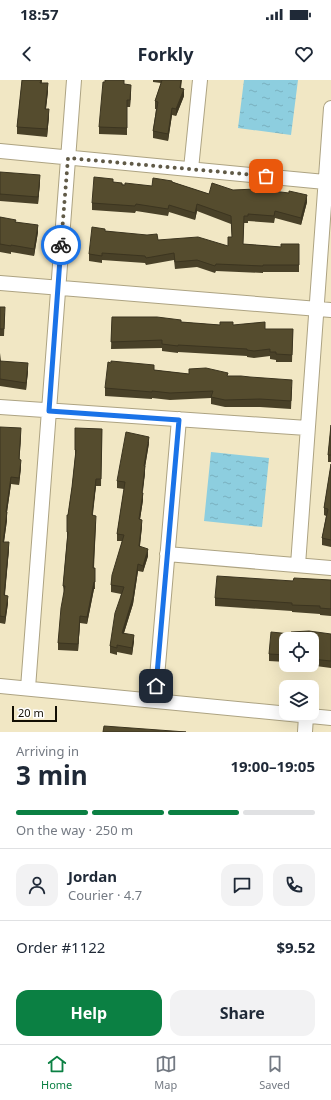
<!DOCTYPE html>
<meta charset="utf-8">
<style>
:root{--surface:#fff;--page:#f2f2f3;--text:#1f2937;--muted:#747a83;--line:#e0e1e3;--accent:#0b8043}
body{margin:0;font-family:"Noto Sans",sans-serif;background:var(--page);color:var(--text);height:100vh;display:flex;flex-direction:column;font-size:15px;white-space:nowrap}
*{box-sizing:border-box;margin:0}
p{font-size:13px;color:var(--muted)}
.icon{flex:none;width:22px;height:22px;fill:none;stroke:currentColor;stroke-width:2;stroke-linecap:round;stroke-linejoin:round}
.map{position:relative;height:652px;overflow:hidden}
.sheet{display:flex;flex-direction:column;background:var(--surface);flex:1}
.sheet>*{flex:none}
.buttons{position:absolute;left:279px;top:552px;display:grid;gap:8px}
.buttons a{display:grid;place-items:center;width:40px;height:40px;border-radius:8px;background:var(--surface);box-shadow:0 4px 16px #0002;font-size:20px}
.scale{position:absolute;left:12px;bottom:10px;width:45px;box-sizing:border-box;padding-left:4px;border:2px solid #120e03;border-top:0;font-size:11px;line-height:14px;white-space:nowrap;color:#120e03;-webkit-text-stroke:3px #fff;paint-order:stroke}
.pin{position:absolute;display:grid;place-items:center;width:34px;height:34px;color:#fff;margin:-17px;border-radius:8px;box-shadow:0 2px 6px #0006}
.courier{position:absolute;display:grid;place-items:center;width:40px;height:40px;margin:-20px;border:3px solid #1a73e8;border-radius:50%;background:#fff;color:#222;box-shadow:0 1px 5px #0007}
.summary em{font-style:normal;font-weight:700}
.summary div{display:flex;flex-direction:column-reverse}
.summary{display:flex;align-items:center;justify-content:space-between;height:68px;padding:0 16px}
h1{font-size:26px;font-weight:700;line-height:30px}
.bar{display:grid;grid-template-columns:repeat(4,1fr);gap:6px 4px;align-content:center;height:48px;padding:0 16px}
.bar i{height:5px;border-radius:3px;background:var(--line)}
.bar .selected{background:var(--accent)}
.bar p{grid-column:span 4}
.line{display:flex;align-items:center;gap:10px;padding:0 16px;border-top:1px solid var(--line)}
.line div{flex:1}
.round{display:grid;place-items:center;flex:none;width:42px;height:42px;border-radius:12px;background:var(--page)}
.primary-button{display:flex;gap:8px;margin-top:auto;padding:8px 16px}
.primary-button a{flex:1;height:46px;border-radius:12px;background:var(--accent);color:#fff;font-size:16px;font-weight:700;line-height:46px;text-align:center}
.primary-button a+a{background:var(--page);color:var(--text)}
.status{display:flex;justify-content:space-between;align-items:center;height:28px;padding:0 20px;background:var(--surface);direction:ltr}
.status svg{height:11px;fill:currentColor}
header{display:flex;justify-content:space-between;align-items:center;height:52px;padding:0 16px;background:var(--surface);font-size:18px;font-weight:700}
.tab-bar{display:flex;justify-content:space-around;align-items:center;height:56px;border-top:1px solid var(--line);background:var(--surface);font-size:11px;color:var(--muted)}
.tab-bar a{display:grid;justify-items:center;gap:2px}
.tab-bar .selected{color:var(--accent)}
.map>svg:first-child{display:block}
.water{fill:url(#water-ripples)}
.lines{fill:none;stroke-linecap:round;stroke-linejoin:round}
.minor-casing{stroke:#ada382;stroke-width:16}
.minor{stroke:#fff;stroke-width:14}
.wall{fill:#494128}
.shaded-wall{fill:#3c3520}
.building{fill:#554c2e;stroke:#3c3520}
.done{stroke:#605a47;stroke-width:4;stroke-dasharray:0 7.2}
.route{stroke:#1a73e8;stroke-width:5}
</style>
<div class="status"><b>18:57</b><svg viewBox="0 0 49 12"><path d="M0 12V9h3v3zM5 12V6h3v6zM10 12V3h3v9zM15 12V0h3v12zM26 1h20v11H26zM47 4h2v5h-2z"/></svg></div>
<header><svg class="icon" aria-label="back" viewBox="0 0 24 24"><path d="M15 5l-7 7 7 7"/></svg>Forkly<svg class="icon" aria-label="heart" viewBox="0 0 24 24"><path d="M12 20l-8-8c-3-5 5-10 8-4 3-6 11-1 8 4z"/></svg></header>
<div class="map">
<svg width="331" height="652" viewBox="0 0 331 652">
<defs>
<pattern id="water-ripples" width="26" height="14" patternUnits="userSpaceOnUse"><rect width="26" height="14" fill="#8dcedf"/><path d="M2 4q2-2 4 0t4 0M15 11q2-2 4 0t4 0" fill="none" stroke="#79b0be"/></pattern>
</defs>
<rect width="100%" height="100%" fill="#f1e7c4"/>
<path class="water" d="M244,0H298L291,55L238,48Z
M211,372L269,378L262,447L204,441Z"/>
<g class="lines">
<defs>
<path id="minor" d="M0,71L325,102
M191,89L200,0
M0,203L331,230
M0,327L307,348
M167,474L331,488
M298,485L331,28
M0,606L331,638
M28,608L74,0
M155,621L179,339
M305,652L306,636"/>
</defs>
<use href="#minor" class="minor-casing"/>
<use href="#minor" class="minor"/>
</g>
<path class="wall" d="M22,0H42V3L48,11L46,29L49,36L47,57L17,54V47Z
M153,0H182L181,8L184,16L176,36L172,35L168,61L153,58V51L156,29H155V21L161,3L153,2Z
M124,4L131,12L130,27H127V55L99,54V47Z
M0,92L40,102L38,124L0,121Z
M113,102L125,105L152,106L172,102L209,114L233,110L307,122L301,145L275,138L274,143L248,141V143H244L243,164L281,167L299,164V192H263V193L216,191L215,193L197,187L175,189L174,180L146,185L145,183L102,180V183L89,181V174L105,151L158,160L228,166L232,157L231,144L197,131L195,140L169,132L168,136L136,131L135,133L92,130V123Z
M0,137L16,142L38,152L34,176L11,172V174L0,172Z
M0,227L5,234L4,256H0Z
M112,237L220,245H233L265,249H293L292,282H276V280L270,279V276L254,278L247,277V276L178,272V273L162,271V268L111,269Z
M0,273L1,281L28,291L26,310L0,306Z
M154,290L189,294L228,296L292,307L291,329L260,327H225L211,324V318L170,320L152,318V319L105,316V308Z
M331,345V382H328V375Z
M0,347L21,356L19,379L21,387L19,405L11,404L7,432V440L4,462L9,469L5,515L8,523L5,544L0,543Z
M102,349L101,406H96L92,435L96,443L94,488H95V509H94L87,544L80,543L78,571L58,570V563L64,513L63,506L67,459V435H68L72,407L75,377V370Z
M149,363L145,387V393L142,413L143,420L140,439L142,446L140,466L148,476L143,492L138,491L133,524L124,553L134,561L132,575L117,572V575L110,573V566L121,514L111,512V505L122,461H117V454L124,409L117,408V401Z
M331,384V467L322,465V458L326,436L324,435V428Z
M331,500V536L320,535V534L292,532V531L215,526V518L293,501Z
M291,554H331V588L308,585L292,586V585H312V559H286V582L269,581V574Z"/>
<path class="shaded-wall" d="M48,3V11L45,36V29Z
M131,5V12L130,27V20Z
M184,9V16L176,36V29Z
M172,28V35L168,61V54Z
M49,29V36L47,57V49Z
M40,95V102L38,124V117Z
M307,115V122L301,145V138Z
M197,124V131L195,140V133Z
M38,145V152L34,176V169Z
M28,283V291L26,310V303Z
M21,348V356L19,387V379Z
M149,357V363L145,387V393L142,420L144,386Z
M21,380V387L19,405V398Z
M11,397V404L6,439V432Z
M96,399V406L92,443V435Z
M143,413V420L139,446V439Z
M7,432V440L3,469V462Z
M142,440V446L139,473V466Z
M9,462V469L4,522V515Z
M148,469V476L143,492V486Z
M138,484V491L133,524L122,559V553Z
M94,502V509L87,544V537Z
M8,516V523L5,544V537Z
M80,536V543L78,571V564Z
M134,555V561L132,575V568Z"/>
<path class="building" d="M22,0H41L40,3H48L45,29H49L47,49L17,47Z
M105,0H124V4L131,5L130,20H127V48L99,47L103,2H105Z
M162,0H181L180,8L184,9L176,29L172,28L168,54L153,51L158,22L155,21Z
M0,92L40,95L38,117L0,114Z
M94,97L113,99V102L122,103V105H125V103L152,106L153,98L172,101V102L209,114L212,103L233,110L256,109L289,113V111L307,115L301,138L275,131L274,136L248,134V136H244L243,164L281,167V164H299V185H263V186L216,184L215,186L197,180L175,182L174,173L146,178L145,176L102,173V176L89,174L92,147L105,149V151L147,155L157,154L158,160L198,157L228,166V157H232L231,136L197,124L195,133L169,125L168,129L136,124L135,126L92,123Z
M0,137L16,140L15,142L38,145L34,169L11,165V166L0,164Z
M0,227H5L4,249H0Z
M112,237H157L181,240V242L220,245V242H233V245L265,242V249H293L292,275L276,274V272H270V269L254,271L247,270V269L178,265V266L162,264V260L111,262Z
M0,281L28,283L26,303L0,299Z
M111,281L154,285V290L189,294V289L206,288L228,293L227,296H241L250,297L292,300L291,321L260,319L225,320L211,317L213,311L170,313L152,311V312L105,308L108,282L111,283Z
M331,345V375H328Z
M0,347L21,348L19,379L21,380L19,398L11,397L6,432H7L3,462H9L4,515L8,516L5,537L0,536Z
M75,348L102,349L101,399H96L92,435L96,436L93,488H95V502H94L87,537L80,536L78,564L58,563L61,528L65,506H63L68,452H67V435H68L72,407L76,370H75Z
M126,352L149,357L144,386H145L142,413H143L139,439L142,440L139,466L148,469L143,486L138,484L133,517L122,553L134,555L132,568L117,565V568L110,566L115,533L124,507L111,505L112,495L124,455L117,454L125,402L117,401Z
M331,384V460L322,458L328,429L324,428Z
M217,496L293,501L294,498L331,500V529L320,528V526L292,525V523L215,518Z
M309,551L331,554V581L312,579V559H286V575L269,574L271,552L291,554V552Z
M104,646L186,652H103Z"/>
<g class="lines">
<path class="done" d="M61,165L68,78L266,96"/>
<path class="route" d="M61,165L49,331L179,340L156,606"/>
</g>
</svg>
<div class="buttons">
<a><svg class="icon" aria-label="locate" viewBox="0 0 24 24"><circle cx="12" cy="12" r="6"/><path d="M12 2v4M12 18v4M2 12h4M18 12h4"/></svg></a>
<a><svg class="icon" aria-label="layers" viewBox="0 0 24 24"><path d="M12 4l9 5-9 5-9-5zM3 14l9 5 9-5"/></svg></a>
</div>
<div class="scale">20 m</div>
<div class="pin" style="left:266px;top:96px;background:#ea580c"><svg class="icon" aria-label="bag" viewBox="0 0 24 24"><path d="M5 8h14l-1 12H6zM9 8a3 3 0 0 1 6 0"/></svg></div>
<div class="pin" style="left:156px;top:606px;background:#1f2937"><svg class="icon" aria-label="home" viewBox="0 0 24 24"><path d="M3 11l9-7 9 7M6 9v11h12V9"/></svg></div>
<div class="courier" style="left:61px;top:165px"><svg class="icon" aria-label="bike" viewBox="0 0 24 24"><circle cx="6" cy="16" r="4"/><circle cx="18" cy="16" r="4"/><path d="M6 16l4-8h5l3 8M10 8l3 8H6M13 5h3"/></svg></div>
</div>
<section class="sheet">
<div class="summary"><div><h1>3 min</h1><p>Arriving in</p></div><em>19:00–19:05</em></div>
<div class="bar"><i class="selected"></i><i class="selected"></i><i class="selected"></i><i></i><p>On the way · 250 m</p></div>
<div class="line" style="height:72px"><a class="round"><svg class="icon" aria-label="person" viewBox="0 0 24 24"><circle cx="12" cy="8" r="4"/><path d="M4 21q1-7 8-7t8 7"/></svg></a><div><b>Jordan</b><p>Courier · 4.7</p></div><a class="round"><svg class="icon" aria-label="chat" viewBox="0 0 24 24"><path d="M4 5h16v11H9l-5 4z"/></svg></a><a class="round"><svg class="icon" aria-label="phone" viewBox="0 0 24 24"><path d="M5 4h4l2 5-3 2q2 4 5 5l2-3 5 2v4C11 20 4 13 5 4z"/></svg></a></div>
<div class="line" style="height:52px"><div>Order #1122</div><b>$9.52</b></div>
<div class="primary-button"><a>Help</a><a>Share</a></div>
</section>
<nav class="tab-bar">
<a class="selected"><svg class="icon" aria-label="home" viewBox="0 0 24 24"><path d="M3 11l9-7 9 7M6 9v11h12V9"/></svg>Home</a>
<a><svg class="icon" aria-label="map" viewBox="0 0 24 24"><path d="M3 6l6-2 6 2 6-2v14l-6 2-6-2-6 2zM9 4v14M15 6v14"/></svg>Map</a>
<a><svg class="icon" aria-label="saved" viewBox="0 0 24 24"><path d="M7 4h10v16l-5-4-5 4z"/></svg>Saved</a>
</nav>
